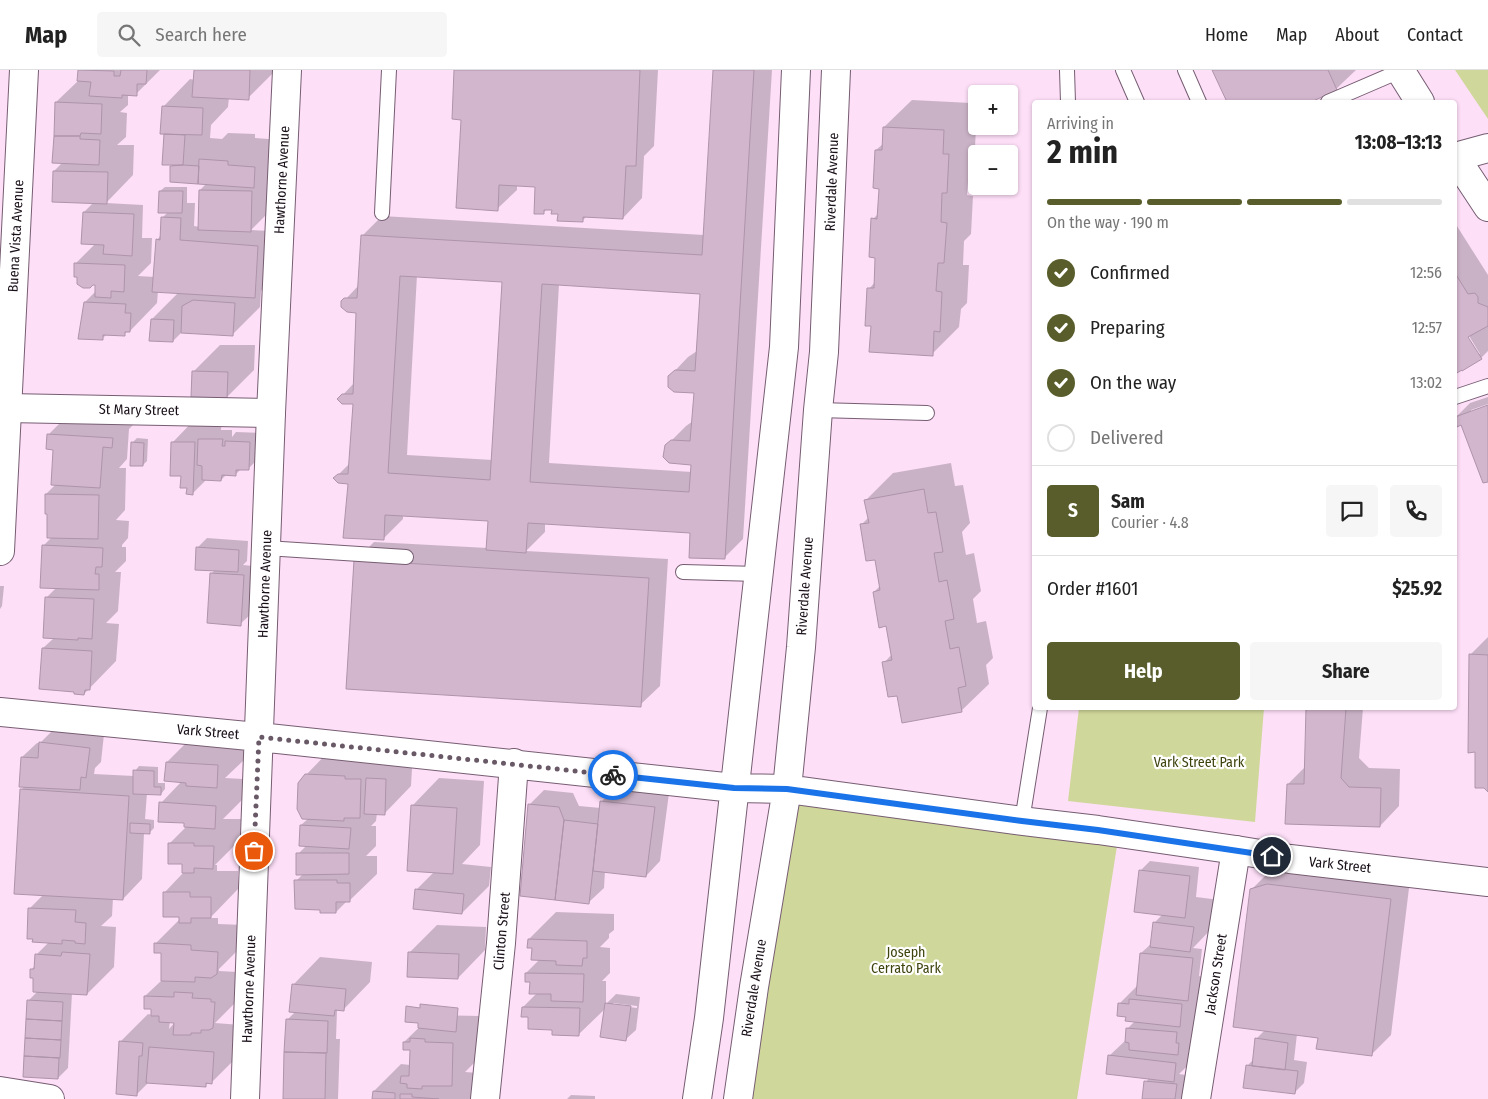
<!DOCTYPE html>
<meta charset="utf-8">
<style>
:root{--surface:#fff;--page:#f6f6f6;--text:#222;--muted:#767676;--line:#e0e0e0;--accent:#595d2b}
body{margin:0;font-family:"Fira Sans Condensed",sans-serif;background:var(--page);color:var(--text);height:100vh;display:flex;flex-direction:column;font-size:19px;white-space:nowrap}
*{box-sizing:border-box;margin:0}
p{font-size:16px;color:var(--muted)}
.icon{flex:none;width:28px;height:28px;fill:none;stroke:currentColor;stroke-width:2;stroke-linecap:round;stroke-linejoin:round}
.map{position:relative;flex:1;overflow:hidden}
.side{position:absolute;left:1032px;top:30px;width:425px;height:610px;display:flex;flex-direction:column;background:var(--surface);border-radius:5px;box-shadow:0 1px 4px #0004}
.side>*{flex:none}
.tools{position:absolute;left:968px;top:15px;display:grid;gap:10px}
.tools a{display:grid;place-items:center;width:50px;height:50px;border-radius:5px;background:var(--surface);box-shadow:0 1px 4px #0004;font-size:25px}
.pin{position:absolute;display:grid;place-items:center;width:42px;height:42px;color:#fff;margin:-21px;border:2px solid #fff;border-radius:50%;box-shadow:0 1px 5px #0007}
.courier{position:absolute;display:grid;place-items:center;width:50px;height:50px;margin:-25px;border:4px solid #1a73e8;border-radius:50%;background:#fff;color:#222;box-shadow:0 1px 6px #0007}
.head em{font-style:normal;font-weight:700}
.head div{display:flex;flex-direction:column-reverse}
.head{display:flex;align-items:center;justify-content:space-between;height:85px;padding:0 15px}
h1{font-size:32px;font-weight:700;line-height:38px}
.bar{display:grid;grid-template-columns:repeat(4,1fr);gap:8px 5px;align-content:center;height:60px;padding:0 15px}
.bar i{height:6px;border-radius:4px;background:var(--line)}
.bar .current{background:var(--accent)}
.bar p{grid-column:span 4}
.line{display:flex;align-items:center;gap:12px;padding:0 15px;border-top:1px solid var(--line)}
.line div{flex:1}
.round{display:grid;place-items:center;flex:none;width:52px;height:52px;border-radius:5px;background:var(--page)}
ol{padding:0 15px;list-style:none}
li{display:flex;align-items:center;gap:15px;height:55px}
li p{margin-inline-start:auto}
li .icon{padding:5px;border-radius:50%;background:var(--accent);color:#fff;stroke-width:4}
li:last-child{color:var(--muted)}
li i{width:28px;height:28px;border:2px solid var(--line);border-radius:50%}
.primary-button{display:flex;gap:10px;margin-top:auto;padding:10px 15px}
.primary-button a{flex:1;height:58px;border-radius:5px;background:var(--accent);color:#fff;font-size:20px;font-weight:700;line-height:58px;text-align:center}
.primary-button a+a{background:var(--page);color:var(--text)}
header{display:flex;align-items:center;gap:30px;box-sizing:border-box;height:70px;padding:0 25px;background:var(--surface);border-bottom:1px solid var(--line)}
header strong{font-size:24px}
nav{display:flex;gap:28px;margin-inline-start:auto;font-size:18px}
.search{width:350px;height:45px;background:var(--page);display:flex;align-items:center;gap:12px;box-sizing:border-box;padding:0 18px;border-radius:5px;color:var(--muted);font-size:19px}
.map>svg:first-child{display:block}
.green{fill:#d0d79a}
.shadow{fill:#0003;fill-rule:evenodd}
.building{fill:#d2b6ce;stroke:#ae94ab;fill-rule:evenodd}
.lines{fill:none;stroke-linecap:round;stroke-linejoin:round}
.lane-casing{stroke:#765d72;stroke-width:16}
.street-casing{stroke:#765d72;stroke-width:30}
.secondary-casing{stroke:#765d72;stroke-width:30}
.primary-casing{stroke:#765d72;stroke-width:30}
.lane{stroke:#fff;stroke-width:14}
.street{stroke:#fff;stroke-width:28}
.secondary{stroke:#fff;stroke-width:28}
.primary{stroke:#fff;stroke-width:28}
.done{stroke:#695866;stroke-width:5;stroke-dasharray:0 9}
.route{stroke:#1a73e8;stroke-width:6}
.labels{text-anchor:middle;dominant-baseline:central;stroke-width:4.5;stroke-linejoin:round;paint-order:stroke}
.street-label{font-size:14px;fill:#190f18;stroke:#fff}
.park-label{font-size:14px;fill:#3f430d;stroke:#fff}
</style>
<header>
<strong>Map</strong>
<div class="search"><svg class="icon" aria-label="search" viewBox="0 0 24 24"><circle cx="10" cy="10" r="6"/><path d="M15 15l6 6"/></svg>Search here</div>
<nav><a>Home</a><a>Map</a><a>About</a><a>Contact</a></nav>
</header>
<div class="map">
<svg width="1488" height="1029" viewBox="0 0 1488 1029">
<rect width="100%" height="100%" fill="#fddff8"/>
<path class="green" d="M1455,0H1488V49Z
M1079,638H1264L1255,752L1068,731Z
M784,733L1117,776L1077,1029H747Z"/>
<path class="shadow" d="M79,0H160L136,24H128V35L120,42L127,43L126,67L117,75H134L133,105L106,133L143,135L142,168H152L151,193L138,206L155,207L157,170L161,165L163,147L168,142L160,121L165,117H187V133H195L194,156L200,157V120L207,113L171,111L172,94L165,63L163,37L190,9L195,10V0H276L248,28L229,27L228,37L211,55L210,68L222,69L228,63L255,64V68L282,70L278,133L251,160L272,161L269,212L261,221L260,237L232,265L182,262L173,271L152,249L179,222L158,221L157,233L130,261H128L124,264H107L103,268L85,232L96,221L97,214L75,194L96,173L84,142L94,132L54,101L63,92L56,32L78,11Z
M455,0H658L654,76L644,86L642,128L623,148L587,146L582,151L559,143L553,139H547L543,143L536,116L517,115V120L497,139L462,48Z
M714,0H772L743,469L724,488L691,462L545,453V462L526,481L668,489L660,616L640,635L355,491L374,472L488,478L489,450L403,445V449L383,469L349,413L335,408L350,393L354,333L339,329L355,312L358,242L343,232L359,215L363,165L382,146L704,165ZM417,205L504,211L493,390L407,385ZM559,214L701,223L697,281L688,287L669,307L695,322L693,351L686,356L666,376L692,394V402L549,393Z
M1213,0H1356L1336,19L1308,32H1228Z
M912,30L971,33L969,57L976,58L974,95L969,100L967,125L973,126L971,164L964,171L963,195H969L967,233L961,239L959,257L932,284L872,255L869,219L875,212L877,187L873,149L879,143L880,118L876,80L884,73V57Z
M1455,153L1488,205V281L1481,288L1455,302ZM1466,261L1480,284H1477L1464,262Z
M220,275H255L254,300L227,327L193,302Z
M1488,327V334L1471,340V343L1488,336V410L1462,354L1458,355L1455,348L1470,333Z
M76,337L139,349L129,359L127,389L119,398H126L125,440L116,450L129,451L128,468L122,475V477H126V491L115,502H121L118,541L106,553L119,554L116,591L84,624L43,578L54,568L47,527L57,517L43,476L52,467L46,424L56,414L54,379L48,365Z
M199,345L222,346L221,360H232V367L236,362L259,363L258,389L248,399L242,398L236,404H227L221,410L207,409L193,423L182,404L172,373Z
M137,368L148,369L147,391L143,395L132,373Z
M951,393L955,416L963,415L970,453L962,462L966,485L974,483L981,521L973,529L977,553L986,551L993,588L986,595L989,614L961,641L898,624L884,593L892,584L887,555L874,522L881,515L876,488L861,455L869,447L866,430L893,403Z
M207,468L248,471L247,491L243,495L253,496L250,545L240,554L211,504L215,500L197,478Z
M0,516H4L2,536L0,539Z
M1488,567V720L1476,681L1470,585Z
M1308,638H1363L1359,688L1369,698L1400,699L1399,736L1380,756L1288,714L1306,696Z
M55,658L104,664L101,692L95,698L94,704L134,706L135,701L139,696L158,697V713H165V719L161,724L147,723L145,749L154,750V758L149,763H144L142,809L123,829L113,828L112,846L101,856L116,857L114,897L87,924L72,923L68,998L58,1008L24,1006L28,931L38,921L31,900L35,896L36,885L49,872L28,868L30,838L44,824L21,720L25,716L22,687L37,673H40Z
M194,665L245,668L244,690L225,708L243,709L242,730L223,749H241L240,770L215,795H217V801H238V819L210,848H218V854L245,855L244,874L219,899V901L238,902L237,931L215,953L241,955L239,985L211,1013L209,1012L205,1016L149,1012L137,1024L120,972L148,944L152,945V938L145,926L162,910L163,882L155,874L180,849L164,823L183,803V793L169,774L187,756L185,752L161,733L182,711L167,692ZM170,951H176L169,959Z
M333,677L413,682L411,716L384,744L377,743L376,751L371,756H376V776L366,786H377V804L349,831H347L336,842L321,839L296,811L303,804L298,784L307,775L301,755L309,748L306,705Z
M439,708L484,711L480,775L462,794L491,797L489,816L462,843L417,819L434,802L412,736Z
M616,717L669,723L660,791L646,806L605,801L604,818L589,832L529,735L544,720L573,723L579,736L601,738L602,731Z
M1150,791L1199,797L1196,827L1220,830L1217,853L1193,878L1202,879L1199,906L1209,908L1201,983L1179,1004L1186,1005L1183,1029H1144L1146,1012L1149,1008L1109,986L1127,969L1128,958L1135,951L1127,946L1120,933L1138,915L1141,883L1151,874L1154,853L1163,844L1140,801Z
M1288,795L1410,810L1391,965L1372,984L1319,967L1297,964L1294,990L1307,992L1304,1013L1294,1023L1247,996L1254,989L1256,969L1265,960L1251,820L1271,800Z
M556,842L614,844V860L609,864V868L600,877L610,878V903L602,911H606V934L616,924L640,927L636,960L626,969L606,938L579,964L553,959L529,946L523,937L537,923L526,903L540,889L529,869ZM613,933L637,936V938L613,935Z
M437,855L486,857L485,880L458,908L410,882Z
M320,887L372,892L370,912L343,940L339,939L337,941L336,969H340L338,1029H284L287,950L295,942L293,915Z
M432,945L480,946L479,988L465,1002L478,1003L476,1029H373L374,1021L401,994L410,995L411,979L404,972Z
M571,1025L595,1026V1029H567Z"/>
<path class="building" d="M78,0L114,1V6H120L121,0H147L146,14H137V26L122,25V28L89,26L91,12L77,11Z
M194,0H250L249,30L192,27Z
M454,0H640L636,96H626L623,149L583,147V152L557,151L558,144H551L552,140H544V144H534L535,117L499,115L498,141L456,138L461,50L452,49Z
M713,0H754L725,489L689,488L690,463L528,453L526,483L486,480L488,451L385,445L384,470L343,468L348,414L338,413L333,408L338,404H348L353,334H342L337,329L342,324H353L356,243L347,242L341,237V231L344,228H357L361,165L702,185ZM400,206L502,212L490,410L388,403ZM542,214L700,224L695,301L675,300L668,306V317L674,322L694,323L690,371L671,370L665,375L663,387L669,393L691,395L689,422L530,412Z
M1212,0H1328L1337,20L1311,32H1227Z
M55,32L102,34L101,64L81,63L80,66H54Z
M162,36L203,38L202,65L160,64Z
M883,57L944,60L943,84H949L947,123H942L941,152L947,153L944,193H938L936,221L942,222L940,262L934,261L933,286L869,282L871,256H865L867,218H874L875,188L869,187L871,148L877,149L879,119L873,118L875,80H882Z
M164,64L185,65L183,95H162Z
M54,66H80V69L100,70L99,95L52,93Z
M199,89L228,91V95L255,97L254,118L198,114Z
M183,95L199,96L198,114L170,112V96Z
M53,101L108,102L107,134L52,132Z
M199,120L252,121L251,162L198,160Z
M159,121H183L182,143H158Z
M83,142L134,144L132,186L103,184L104,175L81,174Z
M161,147L181,148L180,170L258,176L255,228L152,222L156,169L160,170Z
M74,193L125,195L124,222L111,221V228L95,227V215H93L90,218H83L77,214V207H74Z
M1455,203L1468,224L1475,223L1478,227V233L1488,237V256L1468,267L1482,289L1462,301V300L1455,304Z
M193,230L235,233L233,266L181,263L182,236Z
M84,232L126,234L125,243H131L130,262H125V266L103,265V270L78,269Z
M151,249L174,250L173,272L149,271Z
M192,301L228,302L227,328L191,327Z
M1488,335V412L1483,413L1461,355L1457,357L1455,347Z
M47,364L113,368L112,378L103,377L100,418L51,415L53,380L46,379Z
M198,369H223L222,376H225V371L250,372L249,400H236V406L222,405L221,411L202,410V396L197,395Z
M131,372L144,373L143,396H130Z
M171,372H195L193,425L186,424L187,418H180L181,406H170Z
M924,419L928,443L936,442L943,482L934,483L939,512L947,510L954,549L945,551L950,579L959,577L966,616L958,618L962,642L902,653L897,626L888,627L882,592L892,590L886,556L879,558L873,522L880,520L875,490L866,491L860,454L869,453L864,430Z
M45,424L99,425L98,469L47,468V444H45Z
M42,475L103,478L102,497H96L95,504H99V520L40,518Z
M196,477L239,480L238,502L195,500Z
M354,490L649,508L641,637L346,619Z
M210,503L244,505L241,556L207,553Z
M45,527L94,529L92,569L78,568V570L43,568Z
M42,578L92,581L90,620H85L84,625L74,624V622L39,619Z
M1469,584L1488,585V722L1484,718H1475V682L1468,683Z
M1306,638H1346L1341,708L1349,717L1381,718L1380,757L1285,754L1287,714H1304Z
M39,672L90,678L86,708L81,707L80,720L19,717L21,687L38,688Z
M166,692L218,695L217,718L186,716V713L164,711Z
M133,700L154,701V717H161V725L133,724Z
M305,704L345,706V709H361L360,748H344V751L302,749L297,739L298,713Z
M366,708L386,709L385,745L364,744Z
M20,719L129,726L123,830L14,824Z
M600,731L655,737L646,807L593,801Z
M159,732L216,736L215,759L184,757V753L158,752Z
M528,734L559,737L564,750L555,830L520,826Z
M411,735L457,738L453,804L407,801Z
M564,750L598,754L589,834L555,830Z
M130,753L150,754V764L130,763Z
M300,755L351,758L349,779L299,776Z
M168,773H194V776H214L213,799L194,798V803H182V794H168Z
M296,783H349V804L296,805Z
M1139,800L1190,806L1185,848L1134,842Z
M294,810H337V813H350V832H336V843H320V840L295,839Z
M1267,814L1391,829L1372,986L1316,979L1318,968L1233,957L1250,819Z
M415,819L464,824L462,844L413,839Z
M163,822H190V827H211V848H191V853H179V847H163Z
M28,838L76,840L75,852L86,853L85,874L75,873V871L62,870V874L32,872L33,869H27Z
M1153,852L1194,857L1190,882L1150,877Z
M528,869L587,871V888H583L582,896L556,895V891L531,890L532,878H527Z
M154,873L191,875V880L218,882L217,904L211,908L195,907V912L161,911V883H154Z
M62,882L90,884L87,925L33,922V908H30V899H34L35,884L61,886Z
M408,882L459,884L458,909L407,907Z
M1140,883L1193,888L1188,931L1136,925Z
M525,903L584,904L583,932L551,931V924H529L530,912H525Z
M292,914L346,919L344,941L335,940L334,946L289,942Z
M174,922L193,923L192,928L211,929V932H215L213,958L209,960H201V963H191V965H173L174,953L159,952V946H151V939H144V926L174,927Z
M1129,929L1182,934L1180,957L1125,951L1126,947L1117,946L1118,933L1129,934Z
M27,930L63,932L62,951L26,949Z
M605,933L631,936L626,971L600,967Z
M420,934L458,938L456,962L418,958V953L405,952L406,936L420,938Z
M522,937L580,938L579,966L552,965V960L528,959V947H521Z
M26,949L62,951L61,970L25,968Z
M286,949L328,951L327,983L284,982Z
M1126,958L1177,962L1176,973H1179L1178,985L1129,980V973L1125,972Z
M25,968L61,970L60,988L24,986Z
M410,968L425,969V972L453,973L452,1016H422V1019L407,1018V1014L400,1013L401,1006H409L410,980H403V972H410Z
M1255,968L1288,973L1285,1000L1252,996Z
M119,971L143,973L142,986H139L137,1026L116,1024Z
M149,977L214,982L212,1014L206,1013V1017L146,1013Z
M284,982L326,983L325,1029H283Z
M1108,985L1176,993L1174,1012L1106,1004Z
M24,986L59,988L58,1009L23,1007Z
M1246,995L1298,1001L1295,1024L1243,1018Z
M1144,1011L1177,1014L1175,1029H1142Z
M373,1021L395,1023V1029H372Z
M400,1024H412V1027L439,1029H400Z"/>
<g class="lines">
<defs>
<path id="lane" d="M1067,0L1068,32
M1123,0L1137,32
M1185,0L1199,32
M1328,32L1400,1
M382,143L389,0
M1455,327L1488,316
M818,340L927,343
M266,478L406,487
M683,502L758,504
M1022,751L1040,638"/>
<path id="street" d="M1455,87L1488,78
M7,338L271,343
M0,1021L50,1029
M485,1029L501,873L514,693
M1196,1029L1236,780"/>
<path id="secondary" d="M0,481L24,0
M0,642L259,667L734,718L787,719L1022,751L1098,760L1236,780L1290,789L1488,812
M245,1029L271,343L287,0
M697,1029L709,948L784,277L796,0
M738,1029L754,917L787,719L801,577L818,340L824,282L836,0"/>
<path id="primary" d="M1400,0L1420,32
M1455,87L1488,137"/>
</defs>
<use href="#lane" class="lane-casing"/>
<use href="#street" class="street-casing"/>
<use href="#secondary" class="secondary-casing"/>
<use href="#primary" class="primary-casing"/>
<use href="#lane" class="lane"/>
<use href="#street" class="street"/>
<use href="#secondary" class="secondary"/>
<use href="#primary" class="primary"/>
</g>
<g class="lines">
<path class="done" d="M254,781L259,667L613,705"/>
<path class="route" d="M613,705L734,718L787,719L1022,751L1098,760L1272,786"/>
</g>
<g class="labels">
<g class="street-label">
<text transform="translate(282 110) rotate(-87)">Hawthorne Avenue</text>
<text transform="translate(832 112) rotate(-88)">Riverdale Avenue</text>
<text transform="translate(16 166) rotate(-87)">Buena Vista Avenue</text>
<text transform="translate(139 340) rotate(1)">St Mary Street</text>
<text transform="translate(265 514) rotate(-88)">Hawthorne Avenue</text>
<text transform="translate(805 516) rotate(-86)">Riverdale Avenue</text>
<text transform="translate(208 662) rotate(5)">Vark Street</text>
<text transform="translate(1340 795) rotate(6)">Vark Street</text>
<text transform="translate(502 861) rotate(-85)">Clinton Street</text>
<text transform="translate(1216 904) rotate(-81)">Jackson Street</text>
<text transform="translate(754 918) rotate(-81)">Riverdale Avenue</text>
<text transform="translate(249 919) rotate(-88)">Hawthorne Avenue</text>
</g>
<g class="park-label">
<text x="1199" y="692">Vark Street Park</text>
<text x="906" y="882">Joseph<tspan x="906" dy="16">Cerrato Park</tspan></text>
</g>
</g>
</svg>
<div class="tools">
<a>+</a>
<a>−</a>
</div>
<div class="pin" style="left:254px;top:781px;background:#ea580c"><svg class="icon" aria-label="bag" viewBox="0 0 24 24"><path d="M5 8h14l-1 12H6zM9 8a3 3 0 0 1 6 0"/></svg></div>
<div class="pin" style="left:1272px;top:786px;background:#1f2937"><svg class="icon" aria-label="home" viewBox="0 0 24 24"><path d="M3 11l9-7 9 7M6 9v11h12V9"/></svg></div>
<div class="courier" style="left:613px;top:705px"><svg class="icon" aria-label="bike" viewBox="0 0 24 24"><circle cx="6" cy="16" r="4"/><circle cx="18" cy="16" r="4"/><path d="M6 16l4-8h5l3 8M10 8l3 8H6M13 5h3"/></svg></div>
<section class="side">
<div class="head"><div><h1>2 min</h1><p>Arriving in</p></div><em>13:08–13:13</em></div>
<div class="bar"><i class="current"></i><i class="current"></i><i class="current"></i><i></i><p>On the way · 190 m</p></div>
<ol>
<li><svg class="icon" aria-label="check" viewBox="0 0 24 24"><path d="M5 12l5 5 9-10"/></svg>Confirmed<p>12:56</p></li>
<li><svg class="icon" aria-label="check" viewBox="0 0 24 24"><path d="M5 12l5 5 9-10"/></svg>Preparing<p>12:57</p></li>
<li><svg class="icon" aria-label="check" viewBox="0 0 24 24"><path d="M5 12l5 5 9-10"/></svg>On the way<p>13:02</p></li>
<li><i></i>Delivered</li>
</ol>
<div class="line" style="height:90px"><b class="round" style="background:var(--accent);color:#fff">S</b><div><b>Sam</b><p>Courier · 4.8</p></div><a class="round"><svg class="icon" aria-label="chat" viewBox="0 0 24 24"><path d="M4 5h16v11H9l-5 4z"/></svg></a><a class="round"><svg class="icon" aria-label="phone" viewBox="0 0 24 24"><path d="M5 4h4l2 5-3 2q2 4 5 5l2-3 5 2v4C11 20 4 13 5 4z"/></svg></a></div>
<div class="line" style="height:65px"><div>Order #1601</div><b>$25.92</b></div>
<div class="primary-button"><a>Help</a><a>Share</a></div>
</section>
</div>
